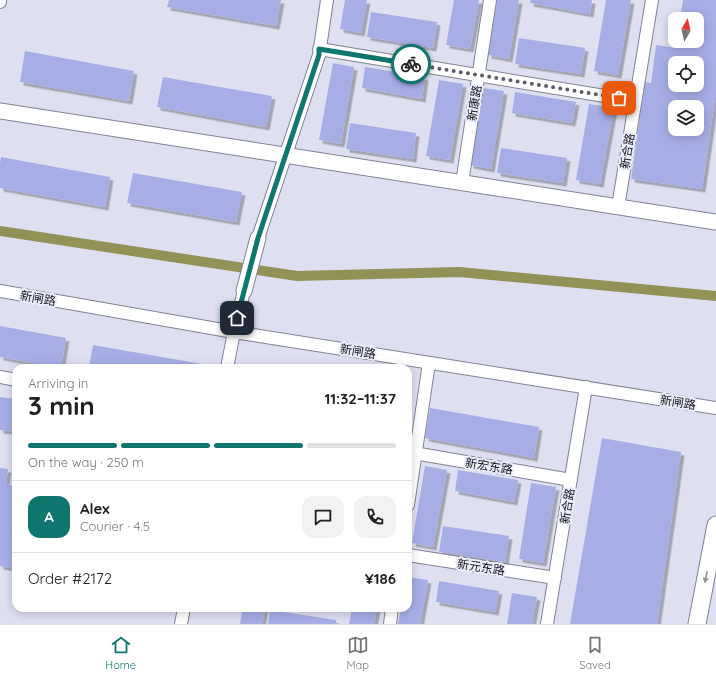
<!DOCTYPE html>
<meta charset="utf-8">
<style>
:root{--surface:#fff;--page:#f2f2f2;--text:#202124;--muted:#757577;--line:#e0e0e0;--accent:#0f766e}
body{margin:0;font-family:Quicksand,"Noto Sans SC",sans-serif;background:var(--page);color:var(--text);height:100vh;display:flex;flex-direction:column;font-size:15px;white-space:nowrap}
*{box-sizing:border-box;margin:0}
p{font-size:13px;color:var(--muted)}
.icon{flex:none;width:22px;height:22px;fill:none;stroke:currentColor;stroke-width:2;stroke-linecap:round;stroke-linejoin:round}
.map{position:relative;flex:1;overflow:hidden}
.sheet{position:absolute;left:12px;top:364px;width:400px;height:248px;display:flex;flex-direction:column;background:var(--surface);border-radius:12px;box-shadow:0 2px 10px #0003}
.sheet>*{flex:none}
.needle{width:26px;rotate:8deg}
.controls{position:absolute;left:668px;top:12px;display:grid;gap:8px}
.controls a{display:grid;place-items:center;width:36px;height:36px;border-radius:8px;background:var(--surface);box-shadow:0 2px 10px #0003;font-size:20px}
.pin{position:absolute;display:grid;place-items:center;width:34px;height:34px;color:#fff;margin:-17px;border-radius:8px;box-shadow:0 2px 6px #0006}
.courier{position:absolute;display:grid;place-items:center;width:40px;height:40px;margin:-20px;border:3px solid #0f766e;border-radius:50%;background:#fff;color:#222;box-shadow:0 1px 5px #0007}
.headline em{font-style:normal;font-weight:700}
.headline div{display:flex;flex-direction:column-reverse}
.headline{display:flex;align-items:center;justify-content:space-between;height:68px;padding:0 16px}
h1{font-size:26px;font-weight:700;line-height:30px}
.bar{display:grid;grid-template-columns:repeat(4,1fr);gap:6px 4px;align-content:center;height:48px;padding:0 16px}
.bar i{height:5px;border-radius:3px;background:var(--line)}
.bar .selected{background:var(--accent)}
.bar p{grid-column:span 4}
.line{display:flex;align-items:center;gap:10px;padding:0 16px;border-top:1px solid var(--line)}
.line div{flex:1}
.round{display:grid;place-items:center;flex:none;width:42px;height:42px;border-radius:12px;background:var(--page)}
.dock{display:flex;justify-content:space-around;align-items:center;height:56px;border-top:1px solid var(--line);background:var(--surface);font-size:11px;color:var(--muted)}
.dock a{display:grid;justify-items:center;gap:2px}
.dock .selected{color:var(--accent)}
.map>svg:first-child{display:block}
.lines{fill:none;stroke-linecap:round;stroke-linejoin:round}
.canal{stroke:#929257;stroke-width:10}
.building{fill:#a7aee6;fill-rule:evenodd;filter:url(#shadow)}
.minor-casing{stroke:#808292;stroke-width:14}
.tertiary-casing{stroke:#808292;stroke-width:17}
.secondary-casing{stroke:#808292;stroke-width:19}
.minor{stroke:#fff;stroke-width:12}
.tertiary{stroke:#fff;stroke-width:15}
.secondary{stroke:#fff;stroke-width:17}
.oneway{fill:#969699}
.done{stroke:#5b5d67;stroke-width:4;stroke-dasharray:0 7.2}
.route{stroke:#0f766e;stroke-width:5}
.labels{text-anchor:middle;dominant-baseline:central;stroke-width:4;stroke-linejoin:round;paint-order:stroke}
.street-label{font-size:12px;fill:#15161c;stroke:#eceefc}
</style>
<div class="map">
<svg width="716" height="624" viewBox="0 0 716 624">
<defs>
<filter id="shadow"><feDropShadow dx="3.5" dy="3.5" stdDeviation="0" flood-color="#0004"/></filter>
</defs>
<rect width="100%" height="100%" fill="#dee0f2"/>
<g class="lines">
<path class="canal" d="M0,231L297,276L459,272L716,296"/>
</g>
<path class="building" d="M169,0H281L276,26L167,7Z
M345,0H367L361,33L340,29Z
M454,0H479L470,49L446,45Z
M497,0H519L509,59L488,55Z
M531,0H592L590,14L530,3Z
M606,0H631L618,75L594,71Z
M683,0H716V91L702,189L631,179L645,82L651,83L656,45L676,48L677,41H697V19H680ZM675,63H697V85H675ZM675,107H697V129H675Z
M371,12L437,22L433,48L367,37Z
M519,38L585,48L581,74L515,64Z
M25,51L134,71L129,101L20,82Z
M333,63L354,67L341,144L319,140Z
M365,67L425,77L422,99L362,88Z
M163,77L272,96L266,127L157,107Z
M439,80L463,84L450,160L426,156Z
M483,88L504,91L491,169L470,165Z
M515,92L576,102L572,123L512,113Z
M589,104L614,108L600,184L576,180Z
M350,123L416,133L413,159L346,149Z
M501,148L567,158L563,183L497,173Z
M1,157L110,177L105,207L0,188V163Z
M133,173L242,192L236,222L127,203Z
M0,326L66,338L61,368L0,357Z
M93,345L202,364L201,368H89Z
M0,397L16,399V432L0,430Z
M430,408L539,427L534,458L425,438Z
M602,438L681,452L657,624H570Z
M425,466L447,470L433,547L412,543Z
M0,468L8,469L6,484L16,486V569L0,566Z
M458,470L518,480L514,502L455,491Z
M531,483L556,487L543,563L519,559Z
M443,526L509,536L505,562L439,552Z
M408,577L428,580L420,624H398L401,608H408Z
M439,581L499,591L495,612L436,602Z
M512,593L537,597L532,624H507Z
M243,608H265L262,624H240Z
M352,608H377L374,624H349Z
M270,610L336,620V624H268Z"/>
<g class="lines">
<defs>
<path id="minor" d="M0,2V0
M319,49L635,101
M462,183L490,0
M618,207L652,0
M258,238L319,55L327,0
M0,291L234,332L716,408
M227,368L234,332L244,291
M0,377L16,380
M408,452L571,480
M408,505L429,363
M408,555L555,578
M181,624L184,608
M390,624L392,608
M547,624L586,387"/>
<path id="tertiary" d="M0,111L716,222
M244,291L258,238"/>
<path id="secondary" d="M697,624L716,525"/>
</defs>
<use href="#minor" class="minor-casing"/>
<use href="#tertiary" class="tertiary-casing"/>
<use href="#secondary" class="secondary-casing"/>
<use href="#minor" class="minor"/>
<use href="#tertiary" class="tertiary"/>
<use href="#secondary" class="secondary"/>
</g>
<defs><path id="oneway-solid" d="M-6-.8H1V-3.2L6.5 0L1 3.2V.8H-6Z"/></defs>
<use class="oneway" href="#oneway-solid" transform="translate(706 577) rotate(101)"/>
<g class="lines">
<path class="done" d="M411,64L619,98"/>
<path class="route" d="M237,318L258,238L319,55V49L411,64"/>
</g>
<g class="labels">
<g class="street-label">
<text transform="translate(474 103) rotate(-81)">新康路</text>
<text transform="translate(627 151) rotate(-81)">新合路</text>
<text transform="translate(38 298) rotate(10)">新闸路</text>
<text transform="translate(358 351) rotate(9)">新闸路</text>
<text transform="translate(678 402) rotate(9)">新闸路</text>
<text transform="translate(489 466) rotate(9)">新宏东路</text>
<text transform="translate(567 506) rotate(-81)">新合路</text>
<text transform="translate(481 567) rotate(9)">新元东路</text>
</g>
</g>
</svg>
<div class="controls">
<a><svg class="needle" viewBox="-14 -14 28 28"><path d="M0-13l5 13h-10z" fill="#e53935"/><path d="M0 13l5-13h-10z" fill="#757577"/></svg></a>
<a><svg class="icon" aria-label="locate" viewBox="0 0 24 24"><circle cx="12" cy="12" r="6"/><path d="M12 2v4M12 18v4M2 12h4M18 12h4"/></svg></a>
<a><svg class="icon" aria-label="layers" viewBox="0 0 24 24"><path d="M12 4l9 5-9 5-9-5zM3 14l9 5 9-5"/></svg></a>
</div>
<div class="pin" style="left:619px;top:98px;background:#ea580c"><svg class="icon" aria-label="bag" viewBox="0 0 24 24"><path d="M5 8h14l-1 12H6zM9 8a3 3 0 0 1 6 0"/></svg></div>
<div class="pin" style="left:237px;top:318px;background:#1f2937"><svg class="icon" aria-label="home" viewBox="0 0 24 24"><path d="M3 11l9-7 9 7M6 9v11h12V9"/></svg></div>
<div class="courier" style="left:411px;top:64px"><svg class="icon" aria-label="bike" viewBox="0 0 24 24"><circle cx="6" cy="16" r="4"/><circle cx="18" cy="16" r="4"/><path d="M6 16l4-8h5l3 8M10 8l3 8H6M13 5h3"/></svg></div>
<section class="sheet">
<div class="headline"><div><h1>3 min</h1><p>Arriving in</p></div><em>11:32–11:37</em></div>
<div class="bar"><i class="selected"></i><i class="selected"></i><i class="selected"></i><i></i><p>On the way · 250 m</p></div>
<div class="line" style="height:72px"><b class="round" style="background:var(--accent);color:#fff">A</b><div><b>Alex</b><p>Courier · 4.5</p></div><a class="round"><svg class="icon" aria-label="chat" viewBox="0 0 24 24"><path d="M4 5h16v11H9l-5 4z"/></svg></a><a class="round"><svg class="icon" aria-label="phone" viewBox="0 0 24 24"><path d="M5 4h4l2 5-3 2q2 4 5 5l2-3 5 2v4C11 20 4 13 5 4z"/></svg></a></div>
<div class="line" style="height:52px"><div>Order #2172</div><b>¥186</b></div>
</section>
</div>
<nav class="dock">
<a class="selected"><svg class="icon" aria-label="home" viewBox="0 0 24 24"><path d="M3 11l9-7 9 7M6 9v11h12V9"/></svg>Home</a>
<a><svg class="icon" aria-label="map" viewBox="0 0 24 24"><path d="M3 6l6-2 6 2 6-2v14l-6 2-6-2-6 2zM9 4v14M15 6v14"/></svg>Map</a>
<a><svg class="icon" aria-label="saved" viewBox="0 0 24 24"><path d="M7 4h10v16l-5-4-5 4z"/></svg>Saved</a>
</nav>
